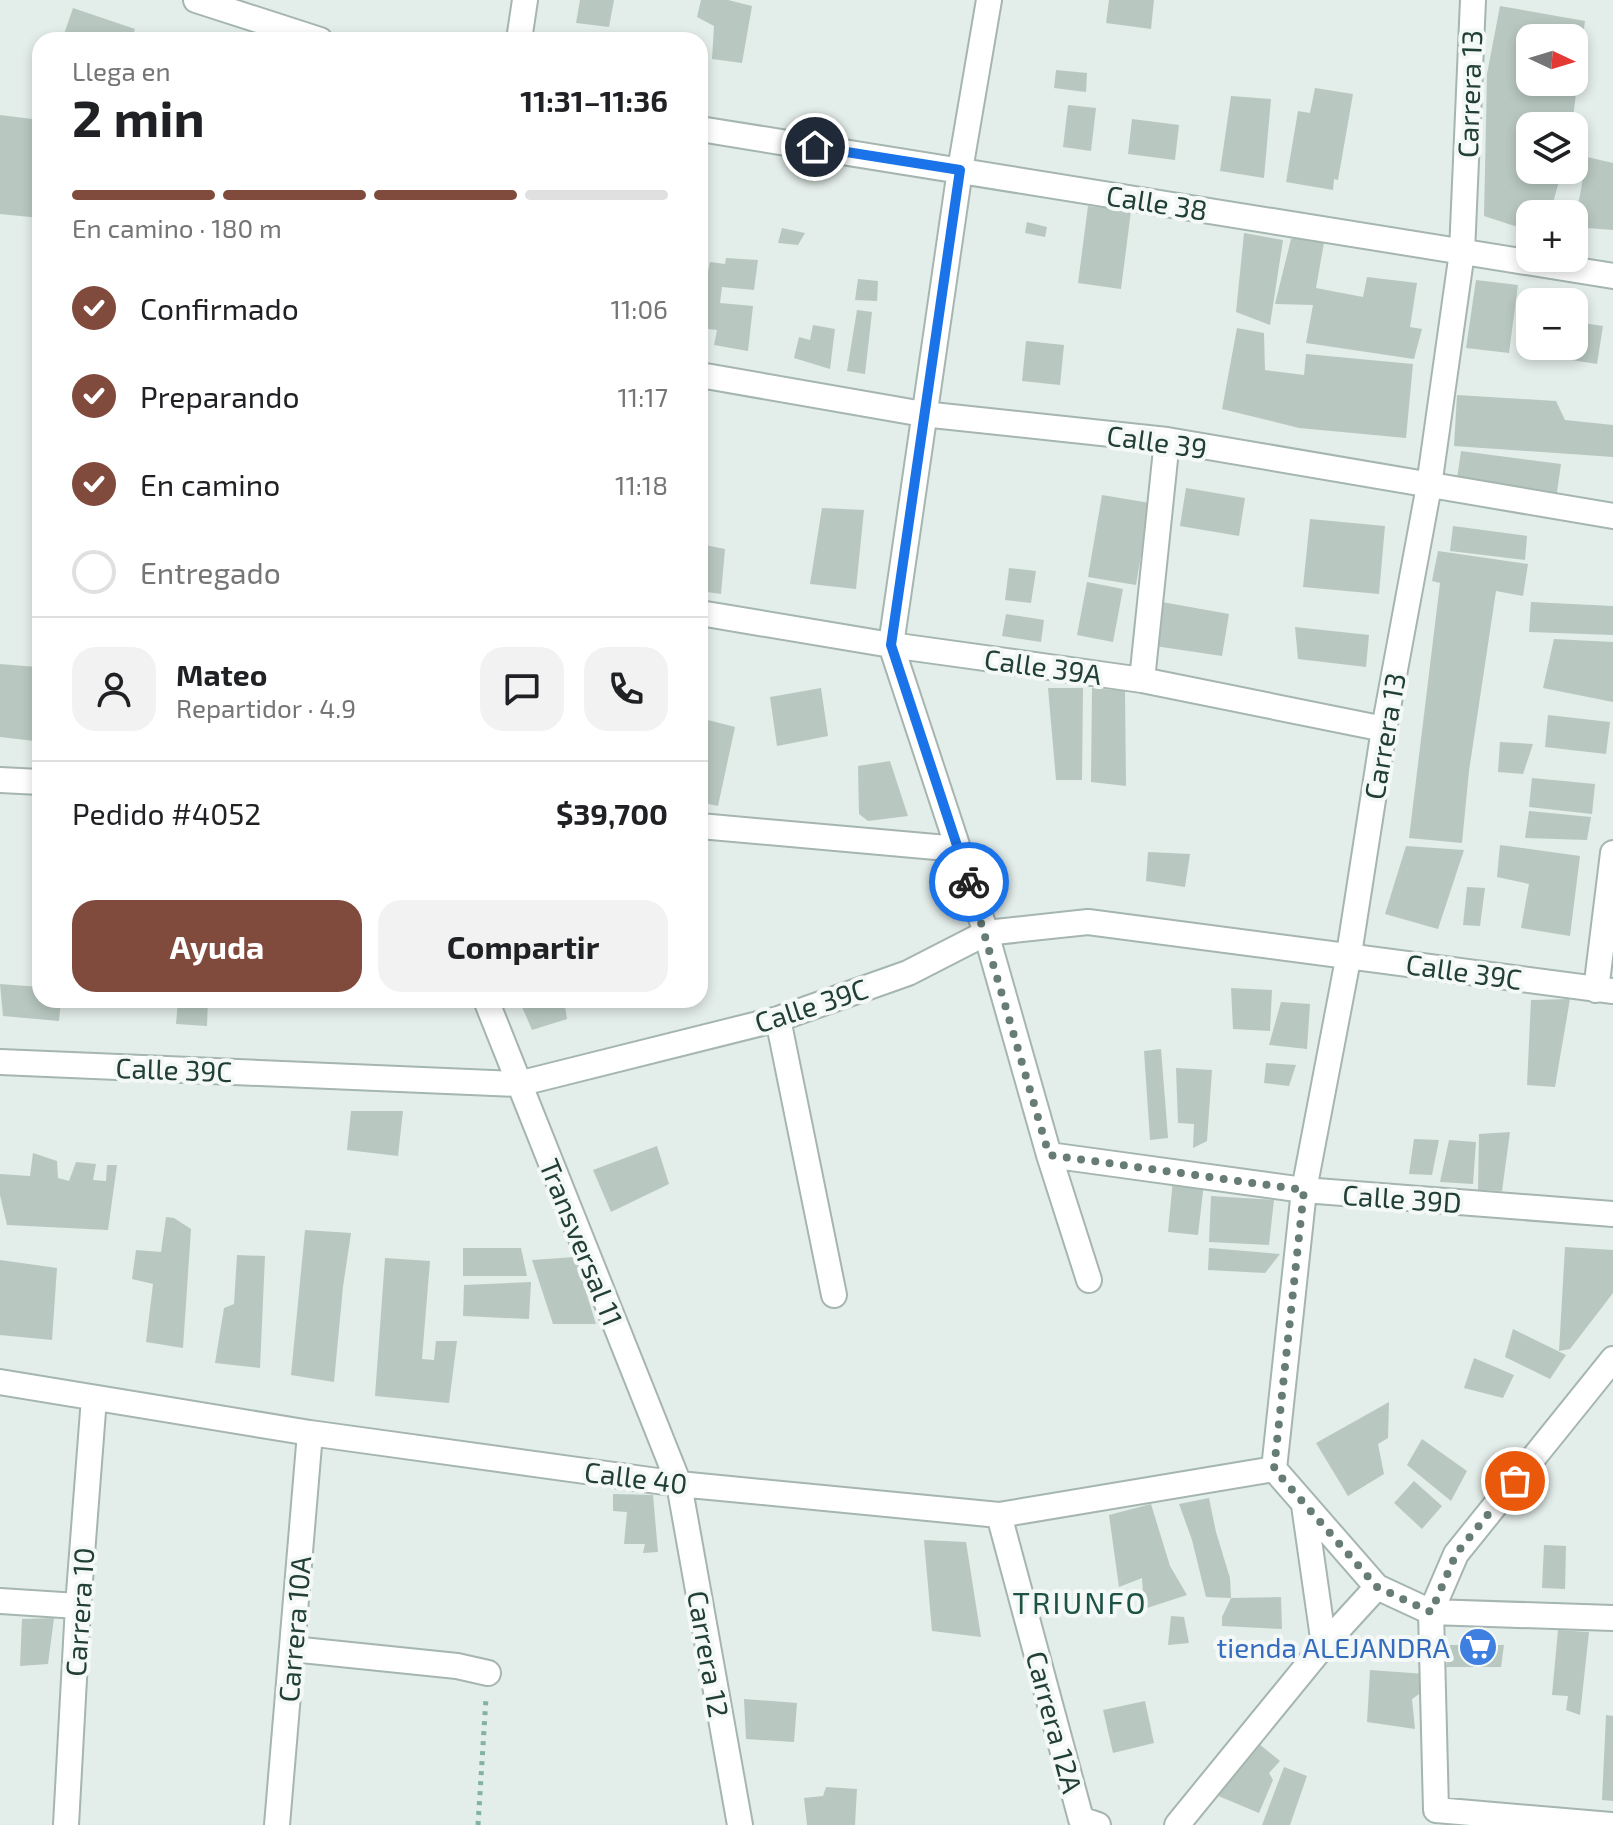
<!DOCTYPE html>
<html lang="es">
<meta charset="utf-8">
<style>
:root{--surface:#fff;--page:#f2f2f2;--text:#202124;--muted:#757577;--line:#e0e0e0;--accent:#804a3c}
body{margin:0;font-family:"Exo 2",sans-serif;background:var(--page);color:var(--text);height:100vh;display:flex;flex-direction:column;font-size:30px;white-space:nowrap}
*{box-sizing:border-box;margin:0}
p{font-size:26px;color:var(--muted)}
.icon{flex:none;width:44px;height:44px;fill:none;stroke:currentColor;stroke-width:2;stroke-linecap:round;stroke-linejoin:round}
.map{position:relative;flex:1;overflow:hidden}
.panel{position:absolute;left:32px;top:32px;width:676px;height:976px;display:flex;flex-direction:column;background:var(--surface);border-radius:24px;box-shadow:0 4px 12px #0003}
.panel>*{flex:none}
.needle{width:52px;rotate:94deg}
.buttons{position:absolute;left:1516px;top:24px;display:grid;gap:16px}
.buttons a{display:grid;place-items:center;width:72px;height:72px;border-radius:16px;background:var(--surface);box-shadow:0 4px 12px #0003;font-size:40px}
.pin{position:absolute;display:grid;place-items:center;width:68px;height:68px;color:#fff;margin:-34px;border:4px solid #fff;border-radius:50%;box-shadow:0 2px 8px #0007}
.courier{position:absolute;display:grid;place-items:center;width:80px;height:80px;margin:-40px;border:6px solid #1a73e8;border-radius:50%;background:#fff;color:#222;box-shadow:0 2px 10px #0007}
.summary em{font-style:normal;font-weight:700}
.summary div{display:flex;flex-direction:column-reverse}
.summary{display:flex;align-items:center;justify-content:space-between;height:136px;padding:0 40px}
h1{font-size:52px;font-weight:700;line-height:60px}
.bar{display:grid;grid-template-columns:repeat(4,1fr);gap:12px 8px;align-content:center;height:96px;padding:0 40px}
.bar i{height:10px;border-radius:6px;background:var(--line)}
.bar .selected{background:var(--accent)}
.bar p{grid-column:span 4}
.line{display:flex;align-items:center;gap:20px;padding:0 40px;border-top:2px solid var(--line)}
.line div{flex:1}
.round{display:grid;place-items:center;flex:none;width:84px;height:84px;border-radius:24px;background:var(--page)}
ol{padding:0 40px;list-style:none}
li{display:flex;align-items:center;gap:24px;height:88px}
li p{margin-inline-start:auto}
li .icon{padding:8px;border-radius:50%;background:var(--accent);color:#fff;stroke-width:4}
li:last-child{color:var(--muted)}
li i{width:44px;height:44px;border:4px solid var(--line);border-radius:50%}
.primary-button{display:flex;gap:16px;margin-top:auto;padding:16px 40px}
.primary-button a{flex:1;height:92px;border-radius:24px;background:var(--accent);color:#fff;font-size:32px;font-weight:700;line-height:92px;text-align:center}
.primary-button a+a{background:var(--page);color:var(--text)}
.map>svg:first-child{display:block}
.building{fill:#b8c8c1;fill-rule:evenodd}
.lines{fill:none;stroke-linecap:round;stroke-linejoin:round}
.minor-casing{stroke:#a5b5b0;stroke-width:28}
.path{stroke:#82b2a2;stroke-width:5;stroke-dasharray:4 6;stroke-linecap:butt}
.minor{stroke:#fff;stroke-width:24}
.done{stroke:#667c75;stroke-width:8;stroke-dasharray:0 14.4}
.route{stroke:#1a73e8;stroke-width:10}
.labels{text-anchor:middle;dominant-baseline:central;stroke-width:8;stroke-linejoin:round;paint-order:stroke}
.street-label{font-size:28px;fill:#223f37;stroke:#f4f9f7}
.shop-label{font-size:28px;fill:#366cbe;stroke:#f4f9f7;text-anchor:end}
.neighbourhood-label{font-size:30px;letter-spacing:2px;fill:#1d5245;stroke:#f4f9f7}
</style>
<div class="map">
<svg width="1613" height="1825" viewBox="0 0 1613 1825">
<rect width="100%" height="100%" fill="#e3ede9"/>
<path class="building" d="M580,0H614L609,27L576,23Z
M701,0H728L752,6L742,63L712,59L714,26L697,17Z
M1109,0H1154L1151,29L1106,23Z
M1500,6L1585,21L1572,126H1530V170H1562L1550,214H1530V231L1484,216L1487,74ZM1530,38H1574V82H1530Z
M73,8L135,29L131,40H62Z
M1056,70L1087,73L1086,92L1054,88Z
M1315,88L1353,94L1338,180L1334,179L1333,190L1286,182L1298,111L1310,113Z
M1231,96L1271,99L1264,178L1220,171Z
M1068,105L1096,108L1091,151L1063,147Z
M0,115L40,120V218L0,214Z
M1132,119L1179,125L1175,160L1128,154Z
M1587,157L1613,163V230L1574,227Z
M1088,206L1131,211L1121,289L1078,283Z
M1027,222L1047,227L1045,237L1025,233Z
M782,228L805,233L798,245L778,243Z
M1244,233L1283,240L1270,325L1236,312Z
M1325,237L1316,288L1363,297L1367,277L1417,283L1410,327L1422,329L1414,359L1306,343L1313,305L1275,304L1291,239Z
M726,258L758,260L754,290L722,287L720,303L753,306L748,351L714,345L717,330L700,328V311L710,262L725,264Z
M858,279L878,281L877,301L855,300Z
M1476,280L1518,285L1509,353L1466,348Z
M857,310L872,312L865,374L847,371Z
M1576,322L1603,326L1597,364L1571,360Z
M813,325L835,329L830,369L794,358L799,337L810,340Z
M1237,328L1264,333L1265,370L1304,375L1306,354L1413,364L1406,438L1299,428L1222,409Z
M1026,341L1064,345L1060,385L1022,381Z
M1457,395L1556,401L1565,420L1613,425V457L1454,446Z
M1461,451L1561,464L1556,499L1456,486Z
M1186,488L1245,498L1239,536L1180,526Z
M1102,495L1150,503L1136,585L1088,577Z
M822,508L864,510L856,589L810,584Z
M1310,519L1385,526L1379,594L1303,587Z
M1453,526L1527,536L1525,560L1450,551Z
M700,544L725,549L721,594L700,591Z
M1438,551L1528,564L1523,596L1496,591L1469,771L1462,843L1409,838L1440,583L1432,581Z
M1009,568L1036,571L1031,603L1005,600Z
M1087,582L1123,589L1113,642L1077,635Z
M1162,602L1229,614L1222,656L1155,646Z
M1531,602L1613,606V635L1529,632Z
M1006,614L1044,620L1041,642L1002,636Z
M1295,627L1369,635L1366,667L1298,659Z
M1554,639L1613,642V702L1543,688Z
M0,664L37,667L34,741L0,737Z
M821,688L828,736L777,746L770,697Z
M1048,688H1083L1082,780H1056Z
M1092,688L1125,691L1126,786L1091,782Z
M1548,715L1610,722L1606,754L1545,747Z
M700,718L735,727L718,806L700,802Z
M1500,742L1533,744L1523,774L1498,772Z
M890,761L908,816L868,821L859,814L858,766Z
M1532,778L1595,784L1592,814L1529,807Z
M1529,811L1591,817L1587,840L1525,838Z
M1500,845L1580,856L1570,936L1521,928L1529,884L1497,877Z
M1406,846L1464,850L1438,929L1385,914Z
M1148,852L1190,854L1185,887L1146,881Z
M1467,887L1485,888L1480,926L1463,925Z
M0,984L40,987V1000H61L59,1021L3,1016Z
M1231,988L1272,990L1270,1031L1233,1029Z
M1570,999L1555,1087L1527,1085L1531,1000Z
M178,1000H208L207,1026L176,1024Z
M519,1000H564L567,1019L532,1030Z
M1281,1002L1310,1004L1307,1049L1269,1045Z
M1161,1049L1168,1138L1150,1140L1144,1051Z
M1266,1063L1296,1065L1289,1086L1264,1083Z
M1176,1068L1212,1070L1207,1141L1193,1148L1194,1124L1178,1123Z
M351,1111H403L398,1156L347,1150Z
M1510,1132L1502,1191L1478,1190L1479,1134Z
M1414,1139L1439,1140L1432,1175L1409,1174Z
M1449,1140L1476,1142L1473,1184L1440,1182Z
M657,1146L669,1184L611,1212L593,1170Z
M33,1153L57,1161L58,1178L69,1181L76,1162L96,1164L93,1180L106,1181L107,1165H117L108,1230L7,1225L0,1195V1174L30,1176Z
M1173,1179L1204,1183L1198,1235L1168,1232Z
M1211,1196L1274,1200L1269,1245L1209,1242Z
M166,1217L174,1218L191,1229L183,1348L146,1342L153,1284L132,1279L136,1250L161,1252Z
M305,1230L351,1233L343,1287L334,1382L291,1375Z
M1565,1247L1613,1250V1293L1570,1349L1559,1351Z
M463,1248H521L527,1276H463Z
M1209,1248L1280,1254L1265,1273L1208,1270Z
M237,1255L265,1256L260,1368L215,1363L224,1308L234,1304Z
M575,1257L596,1324H553L532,1260Z
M385,1258L430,1261L422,1359L434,1360L436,1341H457L449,1403L375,1396Z
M0,1260L57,1268L52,1340L0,1335Z
M531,1282L529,1319L463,1316L464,1285Z
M1513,1329L1566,1355L1550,1379L1505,1357Z
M1474,1358L1514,1375L1503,1398L1464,1388Z
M1389,1402L1388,1438L1378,1444L1384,1474L1348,1496L1316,1443Z
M1422,1439L1467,1471L1451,1501L1407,1465Z
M1414,1481L1442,1506L1422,1529L1394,1503Z
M613,1494L653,1495L658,1552L643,1553L645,1544H624L627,1512L613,1511Z
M1209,1498L1216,1532L1230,1578L1231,1598L1206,1597L1192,1540L1179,1504Z
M1151,1504L1170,1566L1187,1595L1144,1609L1142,1578L1119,1587L1109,1515Z
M924,1540L966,1542L981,1637L932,1631Z
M1544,1545L1566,1546L1565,1589L1542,1588Z
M1281,1597L1282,1629L1222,1626V1617L1231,1598Z
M1171,1616L1184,1617L1189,1643L1168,1645Z
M54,1618L48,1664L20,1666L22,1619Z
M1558,1630L1589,1632L1580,1715L1566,1710L1568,1696L1552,1695Z
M1450,1645H1504L1501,1667H1446Z
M1370,1670L1425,1674V1690L1412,1699L1415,1729L1367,1722Z
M744,1699L797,1703L794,1742L746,1739Z
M1145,1701L1154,1743L1113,1753L1103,1710Z
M1606,1715L1613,1716V1801L1602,1800Z
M1258,1743L1280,1761L1269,1773L1273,1780L1259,1813L1216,1795Z
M1284,1767L1307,1776L1290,1825H1262Z
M826,1787L857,1789L855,1825H807L804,1798L823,1796Z"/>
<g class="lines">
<defs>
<path id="minor" d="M196,0L320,40
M989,0L960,170L891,645L986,933L1049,1155L1089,1280
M519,40L525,0
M700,129L1613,276
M700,375L923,414L1167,440L1613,516
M700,613L891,645L1142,680L1384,729
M1142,680L1167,440
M0,780L40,782
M700,826L958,849
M1596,990L1613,853
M486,1000L679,1484L740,1825
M778,1019L834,1295
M0,1062L518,1084L778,1019L908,973L986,933L1088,922L1613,991
M1049,1155L1304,1190L1613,1214
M0,1382L310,1433L679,1484L999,1515L1274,1469
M1274,1469L1304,1190L1349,954L1384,729L1429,486L1462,252L1473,0
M1274,1469L1377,1587L1431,1612L1613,1618
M1304,1505L1324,1645
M999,1515L1081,1819L1098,1825
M0,1601L78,1606
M292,1649L457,1666L488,1673
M66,1825L78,1606L94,1398
M277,1825L310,1433
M1177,1825L1324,1645L1377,1587
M1611,1825L1436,1810L1431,1612L1456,1554L1613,1359"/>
</defs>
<use href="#minor" class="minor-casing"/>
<path class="path" d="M478,1825L486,1698"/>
<use href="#minor" class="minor"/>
</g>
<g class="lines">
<path class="done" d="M969,882L1049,1155L1304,1190L1274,1469L1377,1587L1431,1612L1456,1554L1515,1481"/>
<path class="route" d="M815,147L960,170L891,645L969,882"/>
</g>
<defs>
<symbol id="supermarket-disc" viewBox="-11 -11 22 22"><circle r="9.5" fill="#3f7fe0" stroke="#f4f9f7"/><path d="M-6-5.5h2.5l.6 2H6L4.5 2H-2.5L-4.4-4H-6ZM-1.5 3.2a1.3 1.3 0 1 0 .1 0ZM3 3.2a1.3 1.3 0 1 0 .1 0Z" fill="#fff"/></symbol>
</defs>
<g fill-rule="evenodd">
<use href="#supermarket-disc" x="1456" y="1625" width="44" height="44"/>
</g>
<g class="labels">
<g class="street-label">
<text transform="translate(1469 94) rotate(-88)">Carrera 13</text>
<text transform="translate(1157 202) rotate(9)">Calle 38</text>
<text transform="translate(1157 441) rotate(8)">Calle 39</text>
<text transform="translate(1043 666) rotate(8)">Calle 39A</text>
<text transform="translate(1384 736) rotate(-80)">Carrera 13</text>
<text transform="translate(1464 971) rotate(8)">Calle 39C</text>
<text transform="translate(811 1005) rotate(-18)">Calle 39C</text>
<text transform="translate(174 1069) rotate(2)">Calle 39C</text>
<text transform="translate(1402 1198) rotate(4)">Calle 39D</text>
<text transform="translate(582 1242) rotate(68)">Transversal 11</text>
<text transform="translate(636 1477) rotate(7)">Calle 40</text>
<text transform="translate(79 1612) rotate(-86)">Carrera 10</text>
<text transform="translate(294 1629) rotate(-85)">Carrera 10A</text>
<text transform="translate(709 1654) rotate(80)">Carrera 12</text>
<text transform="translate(1055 1722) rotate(75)">Carrera 12A</text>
</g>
<g class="shop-label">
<text x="1450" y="1647">tienda ALEJANDRA</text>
</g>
<g class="neighbourhood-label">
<text x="1080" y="1602">TRIUNFO</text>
</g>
</g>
</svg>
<div class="buttons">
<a><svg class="needle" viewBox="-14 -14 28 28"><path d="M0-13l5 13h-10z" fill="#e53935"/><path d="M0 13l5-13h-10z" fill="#757577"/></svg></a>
<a><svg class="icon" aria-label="layers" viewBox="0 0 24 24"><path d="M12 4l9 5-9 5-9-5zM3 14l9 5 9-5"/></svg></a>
<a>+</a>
<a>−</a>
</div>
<div class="pin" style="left:1515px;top:1481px;background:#ea580c"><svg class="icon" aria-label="bag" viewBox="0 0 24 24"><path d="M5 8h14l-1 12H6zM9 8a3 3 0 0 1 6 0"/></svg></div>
<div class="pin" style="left:815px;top:147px;background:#1f2937"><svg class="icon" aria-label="home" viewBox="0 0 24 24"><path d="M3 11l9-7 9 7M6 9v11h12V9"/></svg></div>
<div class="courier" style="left:969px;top:882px"><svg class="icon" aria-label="bike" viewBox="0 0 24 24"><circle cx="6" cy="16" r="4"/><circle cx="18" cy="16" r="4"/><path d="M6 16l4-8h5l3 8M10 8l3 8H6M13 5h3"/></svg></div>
<section class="panel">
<div class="summary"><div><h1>2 min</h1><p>Llega en</p></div><em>11:31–11:36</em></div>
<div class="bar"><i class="selected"></i><i class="selected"></i><i class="selected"></i><i></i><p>En camino · 180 m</p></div>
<ol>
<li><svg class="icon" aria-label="check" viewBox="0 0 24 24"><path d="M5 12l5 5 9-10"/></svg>Confirmado<p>11:06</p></li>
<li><svg class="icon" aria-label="check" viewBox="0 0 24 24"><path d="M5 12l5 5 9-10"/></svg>Preparando<p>11:17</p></li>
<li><svg class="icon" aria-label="check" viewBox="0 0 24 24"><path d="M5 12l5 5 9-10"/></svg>En camino<p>11:18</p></li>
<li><i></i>Entregado</li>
</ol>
<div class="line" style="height:144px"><a class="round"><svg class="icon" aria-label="person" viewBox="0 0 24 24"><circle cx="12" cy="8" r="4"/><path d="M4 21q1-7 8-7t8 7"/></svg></a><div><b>Mateo</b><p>Repartidor · 4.9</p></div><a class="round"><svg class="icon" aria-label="chat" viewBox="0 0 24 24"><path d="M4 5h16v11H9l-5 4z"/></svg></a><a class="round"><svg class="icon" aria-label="phone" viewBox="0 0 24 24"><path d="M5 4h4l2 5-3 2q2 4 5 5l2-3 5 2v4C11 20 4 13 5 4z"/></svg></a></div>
<div class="line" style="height:104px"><div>Pedido #4052</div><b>$39,700</b></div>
<div class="primary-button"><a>Ayuda</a><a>Compartir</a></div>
</section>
</div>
